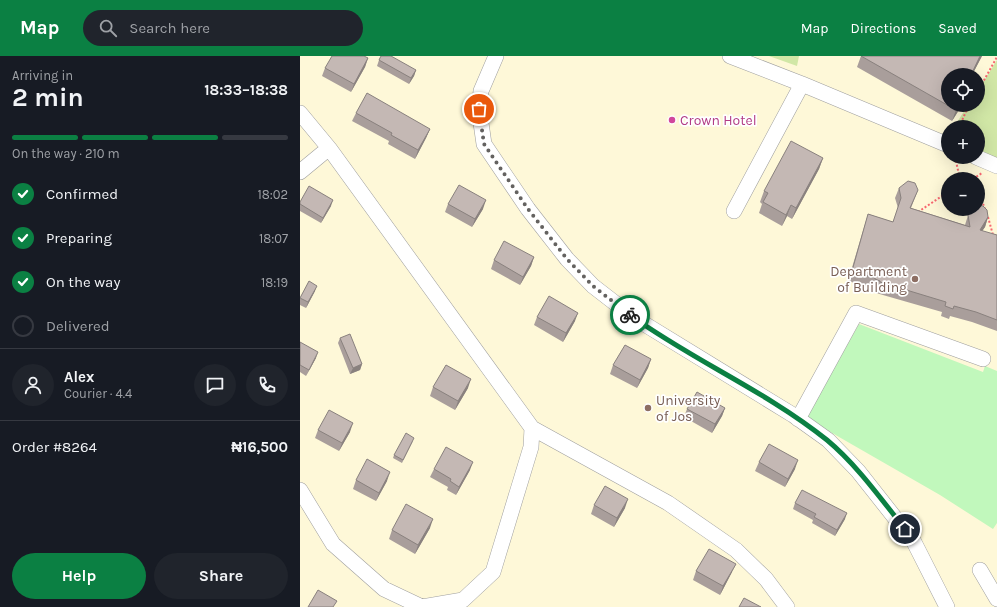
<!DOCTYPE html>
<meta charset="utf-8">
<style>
:root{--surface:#171b24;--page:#20242c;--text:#f1f3f6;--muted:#9ea1a6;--line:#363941;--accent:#0b8043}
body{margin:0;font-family:Karla,sans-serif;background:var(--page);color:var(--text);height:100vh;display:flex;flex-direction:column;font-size:15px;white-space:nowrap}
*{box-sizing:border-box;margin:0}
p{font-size:13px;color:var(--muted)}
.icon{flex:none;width:22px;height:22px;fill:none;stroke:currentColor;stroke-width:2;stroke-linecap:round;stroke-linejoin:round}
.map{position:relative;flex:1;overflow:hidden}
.side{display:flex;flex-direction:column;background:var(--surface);width:300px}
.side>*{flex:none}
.tools{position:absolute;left:641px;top:12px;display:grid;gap:8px}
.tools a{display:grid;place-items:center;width:44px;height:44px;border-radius:50%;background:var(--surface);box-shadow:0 4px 16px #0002;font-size:20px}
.pin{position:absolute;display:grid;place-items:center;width:34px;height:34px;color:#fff;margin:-17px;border:2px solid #fff;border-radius:50%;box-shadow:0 1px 4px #0007}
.courier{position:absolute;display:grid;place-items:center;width:40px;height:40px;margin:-20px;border:3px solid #0b8043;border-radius:50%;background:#fff;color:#222;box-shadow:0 1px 5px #0007}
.overview em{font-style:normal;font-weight:700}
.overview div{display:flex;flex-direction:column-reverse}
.overview{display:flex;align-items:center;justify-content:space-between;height:68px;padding:0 12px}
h1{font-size:26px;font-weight:700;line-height:30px}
.bar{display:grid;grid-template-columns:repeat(4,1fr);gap:6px 4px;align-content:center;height:48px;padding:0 12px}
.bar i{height:5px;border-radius:3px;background:var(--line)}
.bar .current{background:var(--accent)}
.bar p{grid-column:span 4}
.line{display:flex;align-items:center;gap:10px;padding:0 12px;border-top:1px solid var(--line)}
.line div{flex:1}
.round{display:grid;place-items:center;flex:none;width:42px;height:42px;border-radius:21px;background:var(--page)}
ol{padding:0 12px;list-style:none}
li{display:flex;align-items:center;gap:12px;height:44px}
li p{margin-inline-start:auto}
li .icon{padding:4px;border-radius:50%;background:var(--accent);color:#fff;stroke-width:4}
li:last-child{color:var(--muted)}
li i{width:22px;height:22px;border:2px solid var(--line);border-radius:50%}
.primary-button{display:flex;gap:8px;margin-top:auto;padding:8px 12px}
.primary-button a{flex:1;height:46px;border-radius:24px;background:var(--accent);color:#fff;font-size:16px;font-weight:700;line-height:46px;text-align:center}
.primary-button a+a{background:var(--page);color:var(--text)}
header{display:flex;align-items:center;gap:24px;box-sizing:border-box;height:56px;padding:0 20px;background:var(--accent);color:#fff}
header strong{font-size:19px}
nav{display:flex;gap:22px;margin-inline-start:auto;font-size:14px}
.search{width:280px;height:36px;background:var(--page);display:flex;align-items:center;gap:10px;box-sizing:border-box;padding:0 14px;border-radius:22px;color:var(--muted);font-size:15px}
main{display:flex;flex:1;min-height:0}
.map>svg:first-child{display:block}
.education{fill:#fef8d8;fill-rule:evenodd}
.grass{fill:#d1e7a6}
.park{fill:#c1f8bc}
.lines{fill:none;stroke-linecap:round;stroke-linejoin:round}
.minor-casing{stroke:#9f9f9f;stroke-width:16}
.path{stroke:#f76770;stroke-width:2;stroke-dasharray:2 2;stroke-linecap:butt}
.minor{stroke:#fff;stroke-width:15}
.wall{fill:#a99e9b}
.shaded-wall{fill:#89817e}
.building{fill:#c4b8b4;stroke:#89817e}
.done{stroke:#646260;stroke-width:4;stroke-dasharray:0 7.2}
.route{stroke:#0b8043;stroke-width:5}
.hotel-dot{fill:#d1479c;stroke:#fff;stroke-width:1.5}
.education-dot{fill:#8d6e63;stroke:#fff;stroke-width:1.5}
.labels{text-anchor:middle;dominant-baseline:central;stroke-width:3.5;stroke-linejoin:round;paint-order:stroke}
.hotel-label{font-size:14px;fill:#b23c85;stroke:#fff;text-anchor:start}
.education-label{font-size:14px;fill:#785e54;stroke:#fff;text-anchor:end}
</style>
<header>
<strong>Map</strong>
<div class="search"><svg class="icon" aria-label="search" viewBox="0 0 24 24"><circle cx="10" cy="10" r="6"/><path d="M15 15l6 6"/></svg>Search here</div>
<nav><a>Map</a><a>Directions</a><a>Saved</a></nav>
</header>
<main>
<section class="side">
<div class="overview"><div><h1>2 min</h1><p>Arriving in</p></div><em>18:33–18:38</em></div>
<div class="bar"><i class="current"></i><i class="current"></i><i class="current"></i><i></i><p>On the way · 210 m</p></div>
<ol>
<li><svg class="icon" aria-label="check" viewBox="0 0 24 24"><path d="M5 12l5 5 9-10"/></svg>Confirmed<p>18:02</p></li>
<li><svg class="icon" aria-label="check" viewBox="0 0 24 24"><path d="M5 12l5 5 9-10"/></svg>Preparing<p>18:07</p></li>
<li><svg class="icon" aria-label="check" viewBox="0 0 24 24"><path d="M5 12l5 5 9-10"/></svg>On the way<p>18:19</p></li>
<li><i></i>Delivered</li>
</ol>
<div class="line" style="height:72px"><a class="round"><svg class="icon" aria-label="person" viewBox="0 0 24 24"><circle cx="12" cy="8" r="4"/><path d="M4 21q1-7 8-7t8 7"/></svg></a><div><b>Alex</b><p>Courier · 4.4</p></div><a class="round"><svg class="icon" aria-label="chat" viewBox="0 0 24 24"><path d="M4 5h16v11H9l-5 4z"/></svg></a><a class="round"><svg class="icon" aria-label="phone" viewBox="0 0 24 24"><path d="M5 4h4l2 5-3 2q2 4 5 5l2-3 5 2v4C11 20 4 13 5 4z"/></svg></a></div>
<div class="line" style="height:52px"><div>Order #8264</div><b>₦16,500</b></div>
<div class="primary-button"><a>Help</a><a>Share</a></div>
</section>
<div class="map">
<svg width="697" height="551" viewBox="0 0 697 551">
<rect width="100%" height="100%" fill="#ede7e0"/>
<path class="education" d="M0,0H697V551H0ZM648,19H678V49H648ZM648,71H678V101H648ZM648,123H678V153H648Z"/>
<path class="grass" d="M469,0H499L497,10Z
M697,4V104L678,97V71H654L668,49H678V34Z"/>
<path class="park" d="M559,268L683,316L685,310L697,315V467L693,473L640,439L506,362Z"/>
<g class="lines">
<defs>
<path id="minor" d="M196,0L181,35L179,53L184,88L228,153L267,203L293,230L333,261L493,359L528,384L558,415L614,486L647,551
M430,0L502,28L648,89
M0,57L29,92L232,372L368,447L436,494L466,523L487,551
M676,101L697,110
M0,116L29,92
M434,155L502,28
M498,363L556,257L683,303
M0,434L33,488L84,533L122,551L163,544L193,516L231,391L232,372
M680,514L697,543"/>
</defs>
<use href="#minor" class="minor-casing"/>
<path class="path" d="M678,35L697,1
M659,71L669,49
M655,101L660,123
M673,123L682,117
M678,142L682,145L685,153
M618,156L648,136
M688,161L693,179"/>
<use href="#minor" class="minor"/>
</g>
<path class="wall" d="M561,0H682L672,19H648L662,49L652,65L557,11Z
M68,2L65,11L51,36L22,20L25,12Z
M79,4L116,14L114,20L109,28L77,10Z
M56,57L130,73L126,82L115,103L88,88L89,85L52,65Z
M523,102L519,113L492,163L487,160L482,170L459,157L462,148L460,146L464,135Z
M599,132L618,134L611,152L665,169L670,153L688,161L685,171L682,175L697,179V275L672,266L650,260L649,263L641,260L642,256L576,237V235L571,234V232L548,225L565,168L568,158L593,166L598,152L595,142Z
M0,146L31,150L21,167L0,155Z
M148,148L183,153L172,171L145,156Z
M234,201L231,210L220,229L191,213L194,204Z
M9,225L15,235L6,252L0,249V243Z
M237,261L275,265L263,286L234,269Z
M40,282L62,308L60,314L50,318L38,287Z
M0,286L16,302L6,320L0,316Z
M351,303L348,312L337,332L310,318L313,309Z
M133,331L168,332L155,354L130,340Z
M425,352L422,360L412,377L384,361L387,353Z
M18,374L50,376L39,395L15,382Z
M113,385L102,407L93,402L94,399Z
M459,406L495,413L485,431L455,415Z
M134,413L170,414L156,439L147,434L148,431L130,421Z
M56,424L87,425L76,445L53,433Z
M495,447L545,463L535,480L512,467L513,464L493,453Z
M294,449L325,452L314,471L291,458Z
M130,472L115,498L89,483L92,474Z
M396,515L432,516L420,539L393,524Z"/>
<path class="shaded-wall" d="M680,0H682L672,19H671Z
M68,2L65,11L51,36L54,28Z
M116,14L114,20L109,28L111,22Z
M659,49H662L652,65L656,54Z
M130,73L126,82L115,103L118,94Z
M523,102L519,113L492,163L496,152Z
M33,144L31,150L21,167L23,162Z
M186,144L183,153L172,171L175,163Z
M491,149L487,160L482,170L486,159Z
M688,161L685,171L676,184L680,174Z
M234,201L231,210L220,229L223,221Z
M17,230L15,235L6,252L8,246Z
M278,257L275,265L263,286L266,277Z
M18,296L16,302L6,320Z
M351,303L348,312L337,332L340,324Z
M62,308L60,314L50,318L53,312Z
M171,323L168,332L155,354L158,345Z
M425,352L422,360L412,377L415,368Z
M53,367L50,376L39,395L42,387Z
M498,404L495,413L485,431L488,423Z
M173,406L170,414L156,439L159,431Z
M90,416L87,425L76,445L79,437Z
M328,443L325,452L314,471L317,462Z
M547,457L545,463L535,480L537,474Z
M133,463L130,472L115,498L118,489Z
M436,508L432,516L420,539L423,530Z"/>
<path class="building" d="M32,0H64L68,2L54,28L25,12Z
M81,0H91L116,14L111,22L79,4Z
M561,0H680L671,19H648V49H659L656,54Z
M67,37L130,73L118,94L91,79L92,77L56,57Z
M491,85L523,102L496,152L491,149L486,159L463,146L468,137L464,135Z
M608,125L615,127L618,134L610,152L670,171L668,159L670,153H678V149L683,150L687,154L688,161L680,174L697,179V264L676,256L654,250L653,253L645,250L646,246L580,226V225L575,223V222L552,215L568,158L593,166L601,142L599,132Z
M159,129L186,144L175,163L148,148Z
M9,130L33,144L23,162L0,148V146Z
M204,185L234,201L223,221L194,204Z
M9,225L17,230L8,246L0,242Z
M249,240L278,257L266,277L237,261Z
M50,278L62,308L53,312L40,282Z
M0,286L18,296L9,314L0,309Z
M325,289L351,303L340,324L313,309Z
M146,309L171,323L158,345L133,331Z
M397,336L425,352L415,368L387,353Z
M29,354L53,367L42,387L18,374Z
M106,377L114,382L103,404L94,399Z
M469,388L498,404L488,423L459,406Z
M146,391L173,406L159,431L150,425L151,423L134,413Z
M67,403L90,416L79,437L56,424Z
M305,430L328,443L317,462L294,449Z
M502,434L547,457L537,474L514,461L516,458L495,447Z
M106,448L133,463L118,489L92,474Z
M409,493L436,508L423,530L396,515Z
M18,534L37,545L33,551H8Z
M444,542L461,551H439Z"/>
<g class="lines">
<path class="done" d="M179,53L184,88L228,153L267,203L293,230L330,259"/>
<path class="route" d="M330,259C392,304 466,335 527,384C557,409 581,443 605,473"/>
</g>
<circle class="hotel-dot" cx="372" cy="64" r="4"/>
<g class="education-dot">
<circle cx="615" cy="223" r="4"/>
<circle cx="348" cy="352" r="4"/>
</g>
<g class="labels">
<g class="hotel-label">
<text x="380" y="64">Crown Hotel</text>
</g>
<g class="education-label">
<text x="607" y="215">Department<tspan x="607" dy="16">of Building</tspan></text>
<text x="356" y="344" text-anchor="start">University<tspan x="356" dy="16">of Jos</tspan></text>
</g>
</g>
</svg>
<div class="tools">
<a><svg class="icon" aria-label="locate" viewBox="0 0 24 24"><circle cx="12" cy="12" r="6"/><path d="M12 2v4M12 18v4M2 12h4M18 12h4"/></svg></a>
<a>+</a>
<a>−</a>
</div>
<div class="pin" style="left:179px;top:53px;background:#ea580c"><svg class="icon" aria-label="bag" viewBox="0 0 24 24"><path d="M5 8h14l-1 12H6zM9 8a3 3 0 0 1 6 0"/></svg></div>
<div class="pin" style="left:605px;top:473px;background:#1f2937"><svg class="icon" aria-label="home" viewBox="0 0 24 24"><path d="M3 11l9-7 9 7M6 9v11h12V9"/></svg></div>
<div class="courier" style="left:330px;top:259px"><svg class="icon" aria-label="bike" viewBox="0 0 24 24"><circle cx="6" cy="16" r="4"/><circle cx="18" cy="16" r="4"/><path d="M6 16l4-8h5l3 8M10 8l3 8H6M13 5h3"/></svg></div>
</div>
</main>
